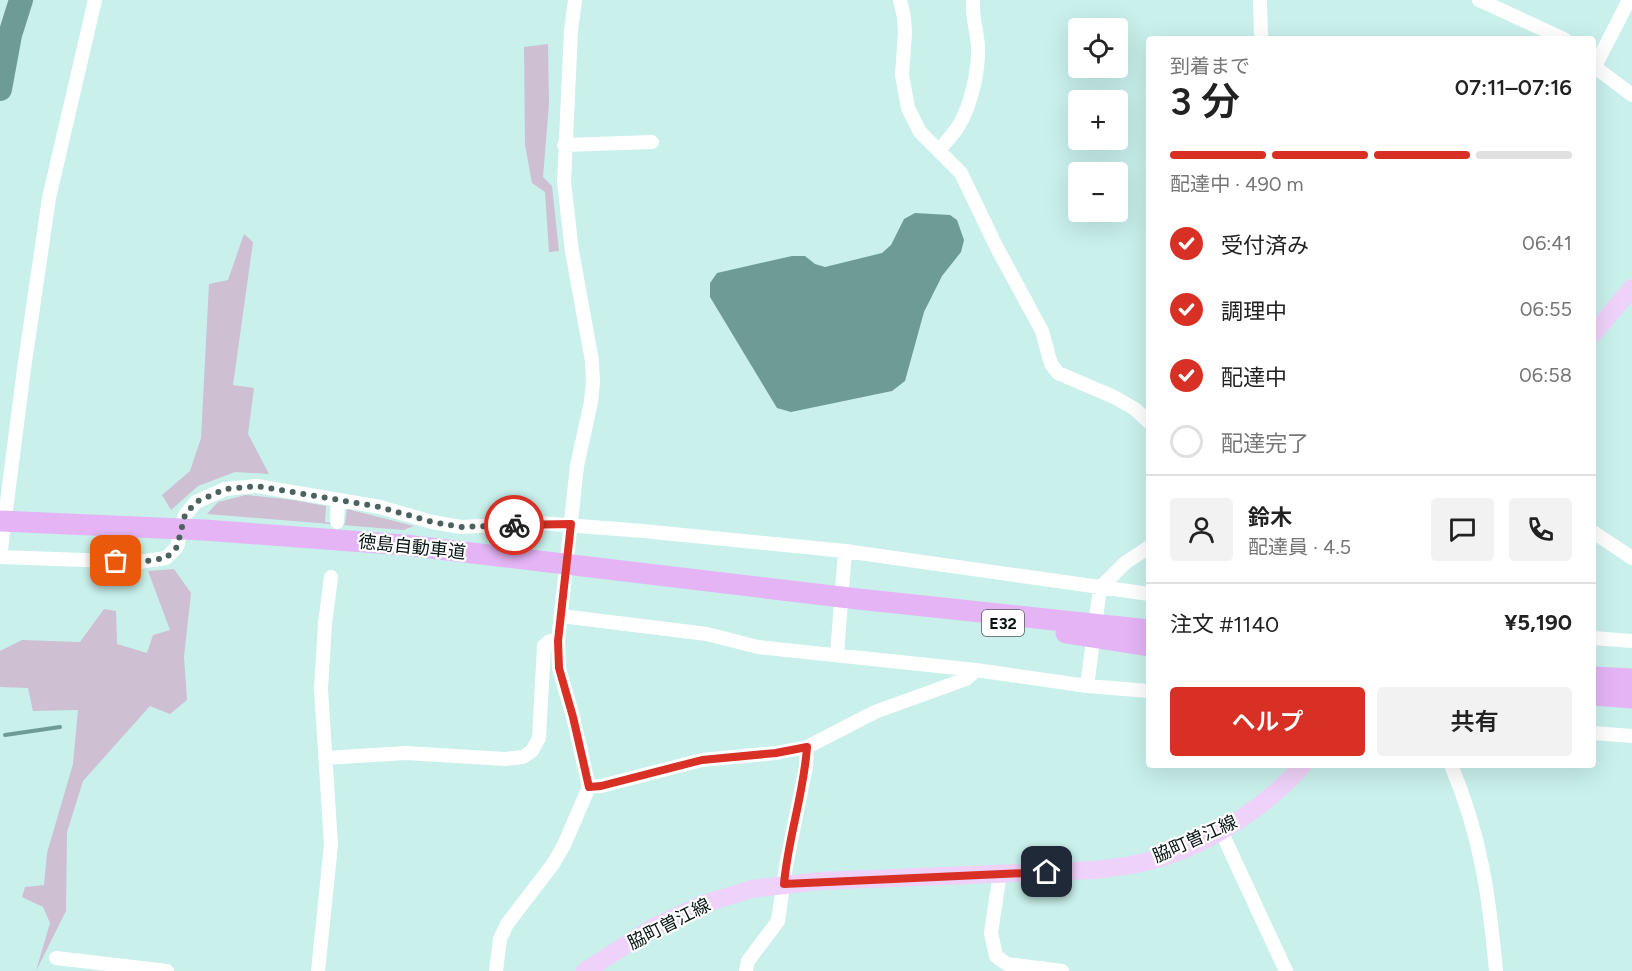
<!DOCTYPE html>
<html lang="ja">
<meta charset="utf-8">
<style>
:root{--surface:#fff;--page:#f2f2f2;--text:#222;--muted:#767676;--line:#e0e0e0;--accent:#d93025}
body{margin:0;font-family:Figtree,"Noto Sans JP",sans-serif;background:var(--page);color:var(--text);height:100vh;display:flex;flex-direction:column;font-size:22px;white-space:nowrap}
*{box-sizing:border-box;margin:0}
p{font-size:20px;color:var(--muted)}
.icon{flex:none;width:33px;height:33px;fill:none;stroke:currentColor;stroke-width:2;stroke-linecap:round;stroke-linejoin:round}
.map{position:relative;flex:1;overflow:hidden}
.drawer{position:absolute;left:1146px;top:36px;width:450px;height:732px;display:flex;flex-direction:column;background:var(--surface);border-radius:6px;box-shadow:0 6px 24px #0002}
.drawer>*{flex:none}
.fabs{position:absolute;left:1068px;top:18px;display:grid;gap:12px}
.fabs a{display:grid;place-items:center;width:60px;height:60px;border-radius:6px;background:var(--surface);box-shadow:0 6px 24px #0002;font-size:30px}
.pin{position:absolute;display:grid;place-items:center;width:51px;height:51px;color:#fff;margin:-26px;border-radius:12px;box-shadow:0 3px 9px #0006}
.courier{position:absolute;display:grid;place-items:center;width:60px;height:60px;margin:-30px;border:4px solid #d93025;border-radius:50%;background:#fff;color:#222;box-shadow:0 2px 8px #0007}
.head em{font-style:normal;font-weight:600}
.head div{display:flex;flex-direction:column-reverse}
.head{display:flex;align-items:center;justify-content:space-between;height:102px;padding:0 24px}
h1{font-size:39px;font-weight:600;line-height:45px}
.bar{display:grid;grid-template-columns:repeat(4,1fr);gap:9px 6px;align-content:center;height:72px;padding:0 24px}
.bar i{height:8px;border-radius:4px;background:var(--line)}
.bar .on{background:var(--accent)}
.bar p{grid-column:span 4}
.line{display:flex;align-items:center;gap:15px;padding:0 24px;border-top:2px solid var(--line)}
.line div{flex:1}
.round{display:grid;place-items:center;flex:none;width:63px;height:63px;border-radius:6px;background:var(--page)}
ol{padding:0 24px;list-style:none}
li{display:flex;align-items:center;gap:18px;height:66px}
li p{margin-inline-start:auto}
li .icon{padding:6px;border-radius:50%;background:var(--accent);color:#fff;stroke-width:4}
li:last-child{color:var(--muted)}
li i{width:33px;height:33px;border:3px solid var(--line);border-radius:50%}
.button{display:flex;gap:12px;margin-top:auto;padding:12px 24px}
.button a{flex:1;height:69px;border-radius:6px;background:var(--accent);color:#fff;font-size:24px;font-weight:600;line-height:69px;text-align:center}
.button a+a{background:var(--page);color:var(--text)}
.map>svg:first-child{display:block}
.green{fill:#cebfd3}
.water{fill:#6f9b96}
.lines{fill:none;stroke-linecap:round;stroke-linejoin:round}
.stream{stroke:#6f9b96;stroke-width:4}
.river{stroke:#6f9b96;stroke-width:24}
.minor{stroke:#fff;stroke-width:14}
.major{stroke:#efd2f9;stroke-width:18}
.highway{stroke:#e4b4f5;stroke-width:21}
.done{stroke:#4b625f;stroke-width:6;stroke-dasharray:0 10.8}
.route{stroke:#d93025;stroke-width:8}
.labels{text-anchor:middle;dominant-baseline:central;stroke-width:4.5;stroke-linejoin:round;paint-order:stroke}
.shield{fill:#fff;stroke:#515b5a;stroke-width:1.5}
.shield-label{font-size:16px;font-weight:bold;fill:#071514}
.street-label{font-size:18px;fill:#071514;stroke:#fff}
</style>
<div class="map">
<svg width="1632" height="971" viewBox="0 0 1632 971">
<rect width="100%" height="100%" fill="#c9f0eb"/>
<path class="green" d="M548,44L549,104L543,177L552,186L559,251L549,252L545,192L532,183L525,145L524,47Z
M244,234L253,242L233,385L254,388L248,434L269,474L235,472L198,486L171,510L162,495L190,471L201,438L209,284L228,280Z
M246,495L293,500L326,506L325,522L345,524L347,509L414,526L403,530L207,514L218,502Z
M174,569L191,593L184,657L187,700L170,714L150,706L83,781L67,832L66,911L36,971L50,923L43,907L22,897L25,887L44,885L47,853L73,764L78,710L33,711L28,688L0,687V651L22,640L80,642L104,609L116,611L117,644L147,653L153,635L170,630L148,571Z"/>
<path class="water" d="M915,213L950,215L957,220L964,240L961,252L942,276L924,312L905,381L892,391L791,412L777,408L710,297V283L717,273L792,256H805L815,264L825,267L882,253L891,245L904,219Z"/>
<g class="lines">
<path class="stream" d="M5,735L60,727"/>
<path class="river" d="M0,89L10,35L21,0"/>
<path class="minor" d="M900,0L904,17L905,33L902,75L908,108L920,132L961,173L996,246L1042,331L1051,364L1058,373L1114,397L1135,409L1149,422
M1260,0L1261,39
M1479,0L1564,39
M1595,67L1632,95
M1593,70L1629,0
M564,145L652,142
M939,151C945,142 954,134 959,125C971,106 979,69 978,47C977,29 972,20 973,0
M337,522L338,501
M1593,532L1632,558
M0,557L139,562L166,558L177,547L185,515L196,502L225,489L257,486L380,507L432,522L461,527L540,523L643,531L845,551L1149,594
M0,557L24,369L49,198L95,0
M561,616L707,634L758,647L976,670L1087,686L1149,691
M1593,638L1632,641
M837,654L845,551
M1087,686L1100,588L1125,563L1149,547
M1593,733L1632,736
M325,758L406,753L505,759L523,757L532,751L539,738L544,646L550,641H558
M1451,765C1481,836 1489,895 1496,971
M589,787L601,786L702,760L776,753L807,747L875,712L966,679L976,670
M1221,831L1286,971
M1000,873L991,933L996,956L1007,964L1062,971
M56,958L167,971
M318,971L331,845L321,689L325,624L331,577
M496,971L500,939L507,924L553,864L564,845L589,787L573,717L559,668L558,641L577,466L591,402L593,383L592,361L572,251L564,182L571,31L575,0
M746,971L748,961L778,921L786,866L806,766L807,747"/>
<path class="major" d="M1593,334L1632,288
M585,971L652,928L703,904L752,889L819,881L1095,870C1109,868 1123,867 1136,864C1198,852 1262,811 1303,765"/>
<path class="highway" d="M0,521L204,530L405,545L858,599L1149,630
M1066,633L1149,646
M1593,677L1632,679
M1593,695L1632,698"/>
</g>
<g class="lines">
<path class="done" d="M116,561L139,562L166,558L177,547L185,515L196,502L225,489L257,486L380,507L432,522L461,527L514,525"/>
<path class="route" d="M514,525L571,524L558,641L559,668L573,717L589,787L601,786L702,760L776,753L807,747C804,793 788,838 784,884L1047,872"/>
</g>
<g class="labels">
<rect class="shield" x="982" y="610" width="42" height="26" rx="4.5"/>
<g class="shield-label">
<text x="1003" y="623">E32</text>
</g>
<g class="street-label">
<text transform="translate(412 547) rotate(6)">徳島自動車道</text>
<text transform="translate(1195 839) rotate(-24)">脇町曽江線</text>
<text transform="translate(669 924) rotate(-27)">脇町曽江線</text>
</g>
</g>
</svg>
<div class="fabs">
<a><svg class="icon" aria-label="locate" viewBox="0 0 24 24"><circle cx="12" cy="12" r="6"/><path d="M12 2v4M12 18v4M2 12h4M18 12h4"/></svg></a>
<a>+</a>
<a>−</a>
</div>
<div class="pin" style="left:116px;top:561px;background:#ea580c"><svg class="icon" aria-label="bag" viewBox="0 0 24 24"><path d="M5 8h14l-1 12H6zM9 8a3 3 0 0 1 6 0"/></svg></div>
<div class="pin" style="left:1047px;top:872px;background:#1f2937"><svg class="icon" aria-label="home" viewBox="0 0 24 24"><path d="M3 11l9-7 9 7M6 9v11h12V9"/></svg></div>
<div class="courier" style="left:514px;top:525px"><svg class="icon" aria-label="bike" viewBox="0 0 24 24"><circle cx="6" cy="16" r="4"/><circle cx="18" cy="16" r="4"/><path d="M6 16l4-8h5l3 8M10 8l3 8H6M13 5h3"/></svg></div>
<section class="drawer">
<div class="head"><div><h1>3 分</h1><p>到着まで</p></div><em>07:11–07:16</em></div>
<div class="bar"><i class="on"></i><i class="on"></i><i class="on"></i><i></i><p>配達中 · 490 m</p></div>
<ol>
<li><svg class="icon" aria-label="check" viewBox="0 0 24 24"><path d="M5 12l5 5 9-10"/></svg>受付済み<p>06:41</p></li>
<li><svg class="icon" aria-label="check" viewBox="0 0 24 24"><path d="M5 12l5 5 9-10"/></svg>調理中<p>06:55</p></li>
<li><svg class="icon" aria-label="check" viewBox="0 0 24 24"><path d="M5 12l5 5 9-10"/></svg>配達中<p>06:58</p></li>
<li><i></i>配達完了</li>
</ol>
<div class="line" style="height:108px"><a class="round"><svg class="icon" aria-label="person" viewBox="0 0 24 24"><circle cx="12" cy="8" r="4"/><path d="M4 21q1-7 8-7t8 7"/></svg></a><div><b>鈴木</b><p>配達員 · 4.5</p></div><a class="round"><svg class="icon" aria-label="chat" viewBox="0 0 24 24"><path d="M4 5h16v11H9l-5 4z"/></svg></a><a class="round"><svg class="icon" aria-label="phone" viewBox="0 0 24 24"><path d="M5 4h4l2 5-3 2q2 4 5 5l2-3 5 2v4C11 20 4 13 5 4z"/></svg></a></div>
<div class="line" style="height:78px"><div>注文 #1140</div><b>¥5,190</b></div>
<div class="button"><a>ヘルプ</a><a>共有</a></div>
</section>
</div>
